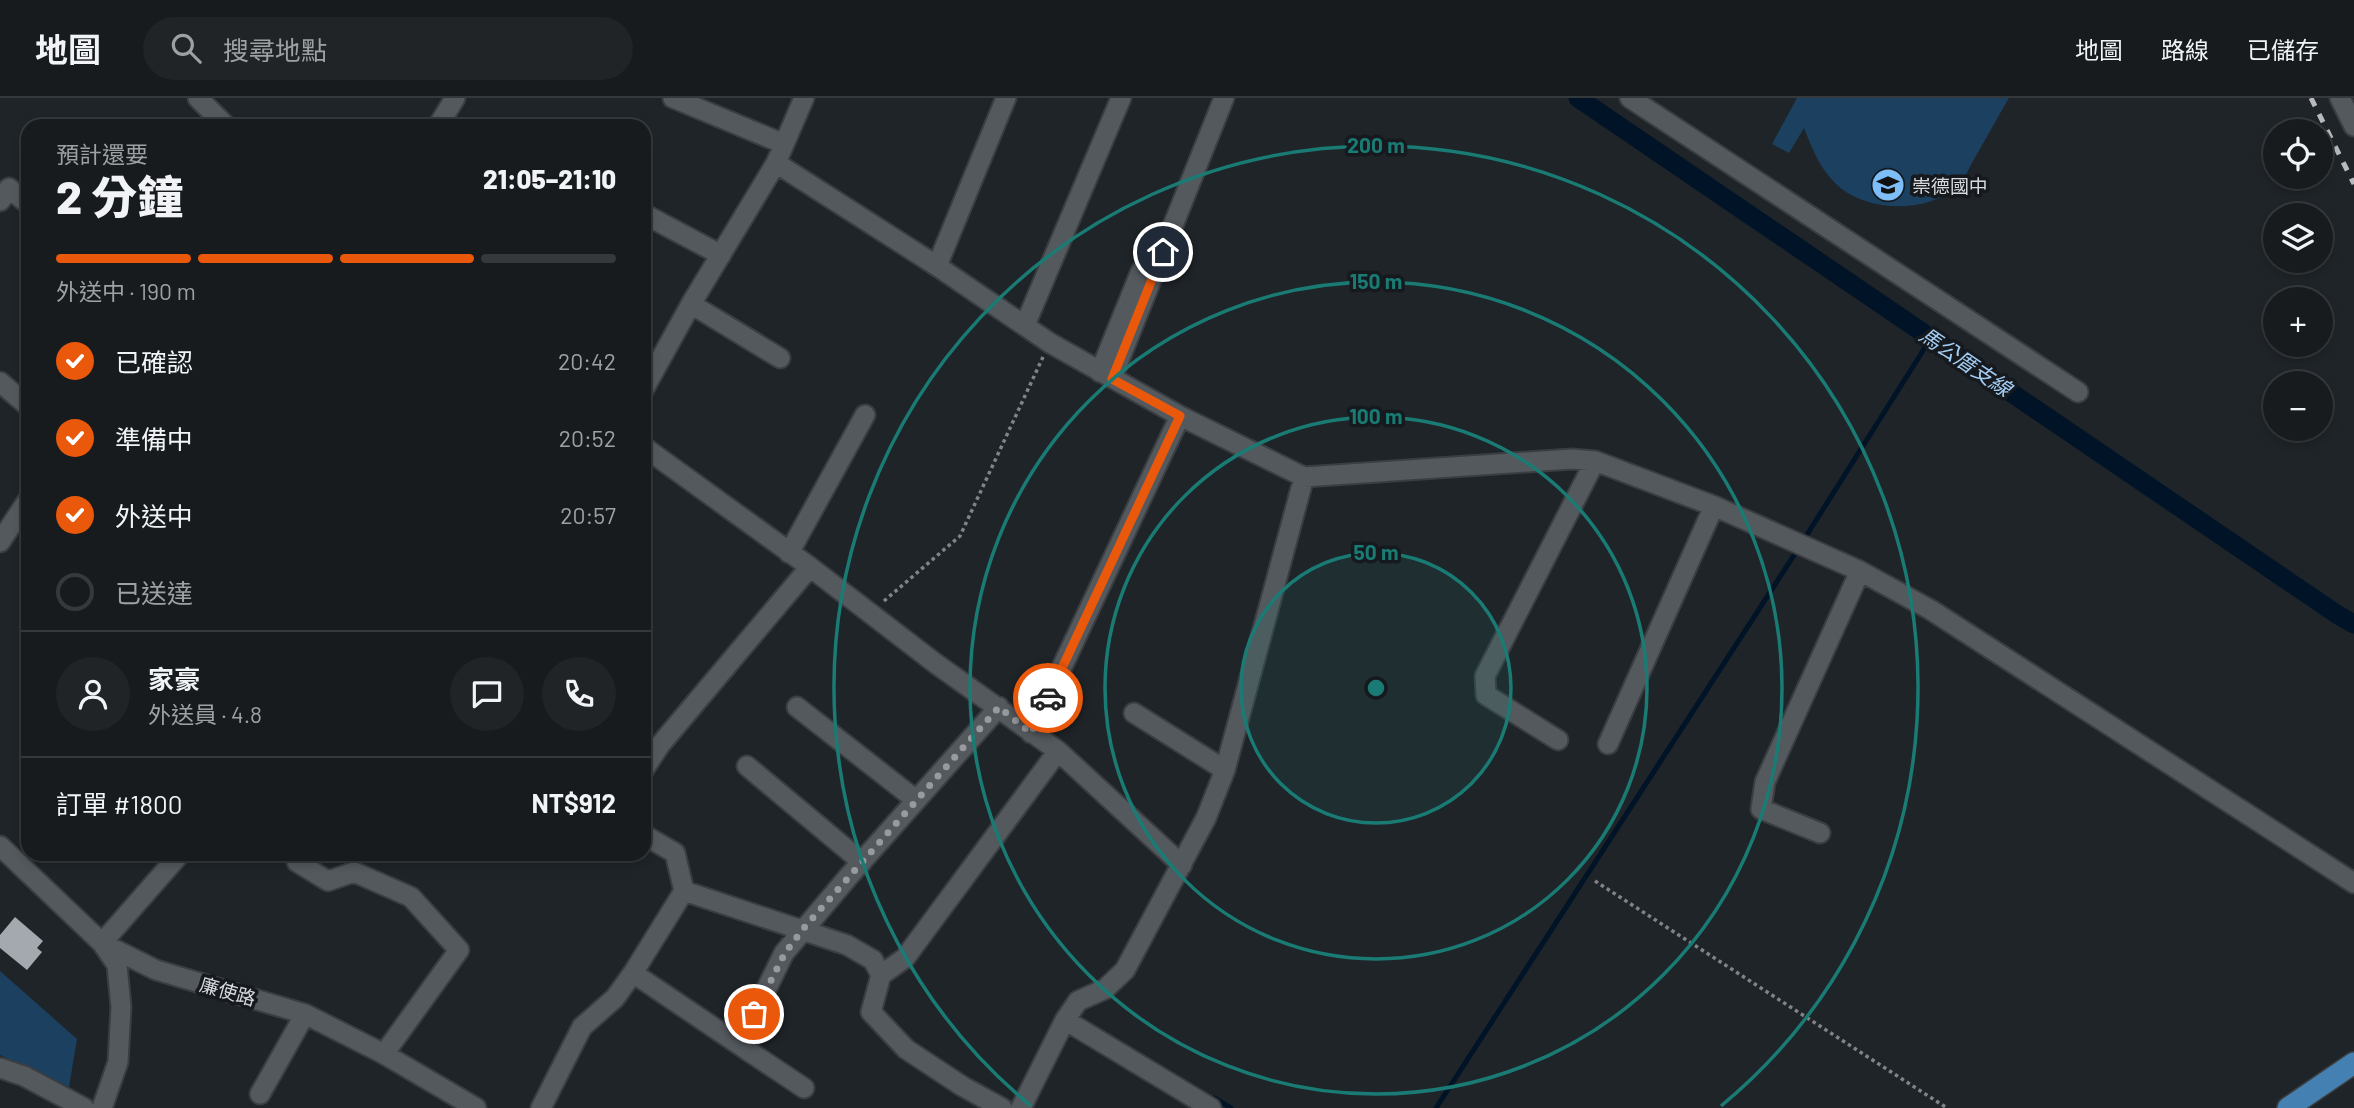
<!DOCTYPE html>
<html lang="zh-TW">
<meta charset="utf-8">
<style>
:root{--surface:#171b1e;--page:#202427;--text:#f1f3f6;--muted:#9ea1a4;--line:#36393c;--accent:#ea580c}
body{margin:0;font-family:Barlow,"Noto Sans TC",sans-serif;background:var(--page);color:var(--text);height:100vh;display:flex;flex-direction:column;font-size:26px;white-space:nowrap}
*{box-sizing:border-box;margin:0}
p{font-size:23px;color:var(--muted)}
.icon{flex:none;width:38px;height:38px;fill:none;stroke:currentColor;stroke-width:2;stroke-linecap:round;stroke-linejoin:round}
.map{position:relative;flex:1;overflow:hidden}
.details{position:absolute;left:21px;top:21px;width:630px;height:742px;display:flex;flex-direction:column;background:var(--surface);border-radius:21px;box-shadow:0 4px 10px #0003,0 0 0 2px var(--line)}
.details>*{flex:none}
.tools{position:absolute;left:2263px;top:21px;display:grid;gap:14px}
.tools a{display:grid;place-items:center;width:70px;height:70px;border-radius:50%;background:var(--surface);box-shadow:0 4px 10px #0003,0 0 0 2px var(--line);font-size:35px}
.pin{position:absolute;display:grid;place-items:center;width:60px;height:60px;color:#fff;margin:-30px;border:4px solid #fff;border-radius:50%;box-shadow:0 2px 7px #0007}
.courier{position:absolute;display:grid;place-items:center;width:70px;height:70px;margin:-35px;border:5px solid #ea580c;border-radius:50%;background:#fff;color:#222;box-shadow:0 2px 9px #0007}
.overview em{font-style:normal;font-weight:800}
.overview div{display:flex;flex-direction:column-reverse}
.overview{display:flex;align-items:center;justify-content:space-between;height:119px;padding:0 35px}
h1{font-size:46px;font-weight:800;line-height:52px}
.bar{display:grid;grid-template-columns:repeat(4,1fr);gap:10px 7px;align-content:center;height:84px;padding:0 35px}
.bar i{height:9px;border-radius:5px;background:var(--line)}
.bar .selected{background:var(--accent)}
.bar p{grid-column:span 4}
.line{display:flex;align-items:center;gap:18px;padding:0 35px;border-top:2px solid var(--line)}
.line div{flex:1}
.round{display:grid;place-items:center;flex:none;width:74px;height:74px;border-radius:37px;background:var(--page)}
ol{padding:0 35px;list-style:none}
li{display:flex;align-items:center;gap:21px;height:77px}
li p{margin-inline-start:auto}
li .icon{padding:7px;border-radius:50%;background:var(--accent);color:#fff;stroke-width:4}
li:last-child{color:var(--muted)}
li i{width:38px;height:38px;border:4px solid var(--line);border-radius:50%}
header{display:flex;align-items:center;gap:42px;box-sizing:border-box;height:98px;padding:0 35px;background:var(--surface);border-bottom:2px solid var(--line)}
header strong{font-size:33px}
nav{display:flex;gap:38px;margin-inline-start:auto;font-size:24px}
.search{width:490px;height:63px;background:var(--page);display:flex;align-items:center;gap:18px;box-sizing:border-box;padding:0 24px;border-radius:38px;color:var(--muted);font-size:26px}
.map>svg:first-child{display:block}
.green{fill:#1b4060}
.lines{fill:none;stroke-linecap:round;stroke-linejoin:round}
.stream{stroke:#001327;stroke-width:5}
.canal{stroke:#001327;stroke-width:19}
.building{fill:#a3a9ae}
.minor-casing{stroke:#3a3e42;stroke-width:23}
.major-casing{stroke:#3a3e42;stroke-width:24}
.path{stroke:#808488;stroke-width:3.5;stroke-dasharray:3.5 3.5;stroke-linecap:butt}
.minor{stroke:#54595e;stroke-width:19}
.major{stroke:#4480b1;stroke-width:21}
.rail{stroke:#b7babe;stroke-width:5;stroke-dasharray:9 9;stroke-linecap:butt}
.done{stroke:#979a9e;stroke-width:7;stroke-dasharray:0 12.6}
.route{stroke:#ea580c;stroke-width:9}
.ring{fill:none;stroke:#197b74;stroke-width:3.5}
.labels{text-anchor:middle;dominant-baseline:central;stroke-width:7;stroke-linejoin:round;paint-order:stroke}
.poi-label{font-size:19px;fill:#d7dadd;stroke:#161a1e;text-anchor:start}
.street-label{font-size:19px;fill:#d7dadd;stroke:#161a1e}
.water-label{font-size:21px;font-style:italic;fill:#a3cdf4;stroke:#161a1e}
.centre{fill:#197b74;stroke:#161a1e;stroke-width:3.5}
.ring-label{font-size:21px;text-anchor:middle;font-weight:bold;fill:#197b74;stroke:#161a1e;stroke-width:7;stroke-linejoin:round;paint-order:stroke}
</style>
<header>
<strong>地圖</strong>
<div class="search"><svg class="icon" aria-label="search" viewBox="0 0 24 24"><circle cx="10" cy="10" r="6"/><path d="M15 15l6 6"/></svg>搜尋地點</div>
<nav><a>地圖</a><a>路線</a><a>已儲存</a></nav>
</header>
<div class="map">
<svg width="2354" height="1010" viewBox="0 0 2354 1010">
<rect width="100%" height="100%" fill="#1f2428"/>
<path class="green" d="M1797,0H2009C1996,22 1984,44 1972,65C1968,72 1964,83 1958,88C1927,116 1865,115 1835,85C1819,69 1812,50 1804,30L1789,55L1772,46Z
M0,873L77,941L69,989L0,957Z"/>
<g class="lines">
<path class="stream" d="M1803,443L1931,240
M1214,1000L1231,1010
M1436,1010L1798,451"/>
<path class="canal" d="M1578,0L2338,517L2354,526"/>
</g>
<path class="building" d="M15,819L43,843L37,850L42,854L27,872L0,850V837Z"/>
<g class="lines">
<defs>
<path id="minor" d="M198,0L226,28
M673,0L784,46
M1630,0L2078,294
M2340,0L2354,28
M438,28L455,0
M776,65L937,168L1050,245L1180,318L1304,379L1225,672L1206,720L1125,872L1105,891L1078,903L1065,922L1021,1010
M0,103L9,90L28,106
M644,116L721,157
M937,168L1006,0
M691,206L780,260
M1025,227L1121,0
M1100,274L1141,173
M1112,280L1224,0
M0,284L28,308
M644,291L691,206L776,65L804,0
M644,349L810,469L935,565L1058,653L1182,767
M1304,379L1572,361L1595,363L1714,408L1860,473L1931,512L2354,785
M0,444L28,402
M789,455L865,317
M797,609L916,702
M1134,615L1225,672
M1031,635L1180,318
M1558,642L1486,597L1485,578L1595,363
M1608,646L1714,408
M747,668L862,764
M644,671L660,647L810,469
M1820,735L1761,711L1765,684L1860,473
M0,748L102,845L156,872L305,916L384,956L476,1010
M297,764L328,783L354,774L411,799L459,852L384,956
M684,793L847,847L873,862L881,877L871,914L906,951L962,988L1002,1010
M633,875L747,952
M881,877L905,860L1058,653
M1065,922L1211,1010
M0,970L24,978L84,1010
M804,990L747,952L744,937L784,855L849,778L999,609
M260,996L305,916
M102,1010L118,964L121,909L117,867L102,845L180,756
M541,1010L582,929L615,900L633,875L684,793L675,755L644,737"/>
<path id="major" d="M2288,1010L2354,965"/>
</defs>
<use href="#minor" class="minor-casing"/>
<use href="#major" class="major-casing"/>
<path class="path" d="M884,503L960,438L1043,259
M1595,783L1947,1010"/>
<use href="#minor" class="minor"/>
<use href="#major" class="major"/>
<path class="rail" d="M2311,0L2354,86"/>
</g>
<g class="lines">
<path class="done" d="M754,916L785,855L803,831L999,609L1031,635L1048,600"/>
<path class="route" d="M1048,600L1180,318L1112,281L1163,154"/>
</g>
<circle cx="1376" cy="590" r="135" fill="#197b74" fill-opacity=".12"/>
<g class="ring">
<circle cx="1376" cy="590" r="135"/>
<circle cx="1376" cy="590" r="271"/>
<circle cx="1376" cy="590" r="406"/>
<path d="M1031 1008A542 542 0 1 1 1721 1008"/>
</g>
<defs>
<symbol id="school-disc" viewBox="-11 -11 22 22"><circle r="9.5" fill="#7dbef9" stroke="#161a1e"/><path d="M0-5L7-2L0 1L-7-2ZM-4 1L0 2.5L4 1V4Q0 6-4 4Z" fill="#111"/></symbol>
</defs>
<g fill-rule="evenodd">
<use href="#school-disc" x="1869" y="68" width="38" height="38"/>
</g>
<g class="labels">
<g class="poi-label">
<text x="1912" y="87">崇德國中</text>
</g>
<g class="street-label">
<text transform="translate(228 893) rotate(16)">廉使路</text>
</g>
<g class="water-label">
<text transform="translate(1966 263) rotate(34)">馬公厝支線</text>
</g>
</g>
<circle cx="1376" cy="590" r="10" class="centre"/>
<g class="ring-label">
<text x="1376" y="55">200 m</text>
<text x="1376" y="191">150 m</text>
<text x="1376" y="326">100 m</text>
<text x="1376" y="462">50 m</text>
</g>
</svg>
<div class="tools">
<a><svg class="icon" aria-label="locate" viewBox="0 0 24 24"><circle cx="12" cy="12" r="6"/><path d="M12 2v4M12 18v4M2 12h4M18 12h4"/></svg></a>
<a><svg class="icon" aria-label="layers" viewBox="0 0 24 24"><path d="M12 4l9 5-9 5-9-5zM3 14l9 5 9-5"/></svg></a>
<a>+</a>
<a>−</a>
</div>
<div class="pin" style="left:754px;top:916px;background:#ea580c"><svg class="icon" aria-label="bag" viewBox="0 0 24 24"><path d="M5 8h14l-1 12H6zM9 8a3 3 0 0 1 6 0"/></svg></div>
<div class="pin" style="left:1163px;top:154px;background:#1f2937"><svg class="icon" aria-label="home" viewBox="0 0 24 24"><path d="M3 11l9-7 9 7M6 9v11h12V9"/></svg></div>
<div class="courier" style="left:1048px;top:600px"><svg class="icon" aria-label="car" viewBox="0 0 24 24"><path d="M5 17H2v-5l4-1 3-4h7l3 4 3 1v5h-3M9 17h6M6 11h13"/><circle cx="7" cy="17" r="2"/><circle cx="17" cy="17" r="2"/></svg></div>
<section class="details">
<div class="overview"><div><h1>2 分鐘</h1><p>預計還要</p></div><em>21:05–21:10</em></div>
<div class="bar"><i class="selected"></i><i class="selected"></i><i class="selected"></i><i></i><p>外送中 · 190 m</p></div>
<ol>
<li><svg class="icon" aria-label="check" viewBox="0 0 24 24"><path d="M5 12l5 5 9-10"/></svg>已確認<p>20:42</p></li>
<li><svg class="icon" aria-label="check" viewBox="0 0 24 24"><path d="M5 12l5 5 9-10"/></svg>準備中<p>20:52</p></li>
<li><svg class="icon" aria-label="check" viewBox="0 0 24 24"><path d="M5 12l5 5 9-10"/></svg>外送中<p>20:57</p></li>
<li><i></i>已送達</li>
</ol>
<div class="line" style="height:126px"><a class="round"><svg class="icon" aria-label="person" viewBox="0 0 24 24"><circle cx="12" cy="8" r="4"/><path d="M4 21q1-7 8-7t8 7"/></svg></a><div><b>家豪</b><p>外送員 · 4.8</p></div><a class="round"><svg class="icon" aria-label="chat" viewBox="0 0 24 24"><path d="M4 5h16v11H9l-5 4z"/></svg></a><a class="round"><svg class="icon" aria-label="phone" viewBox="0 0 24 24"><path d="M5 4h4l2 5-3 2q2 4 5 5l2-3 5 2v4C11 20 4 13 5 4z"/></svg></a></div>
<div class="line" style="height:91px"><div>訂單 #1800</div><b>NT$912</b></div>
</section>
</div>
